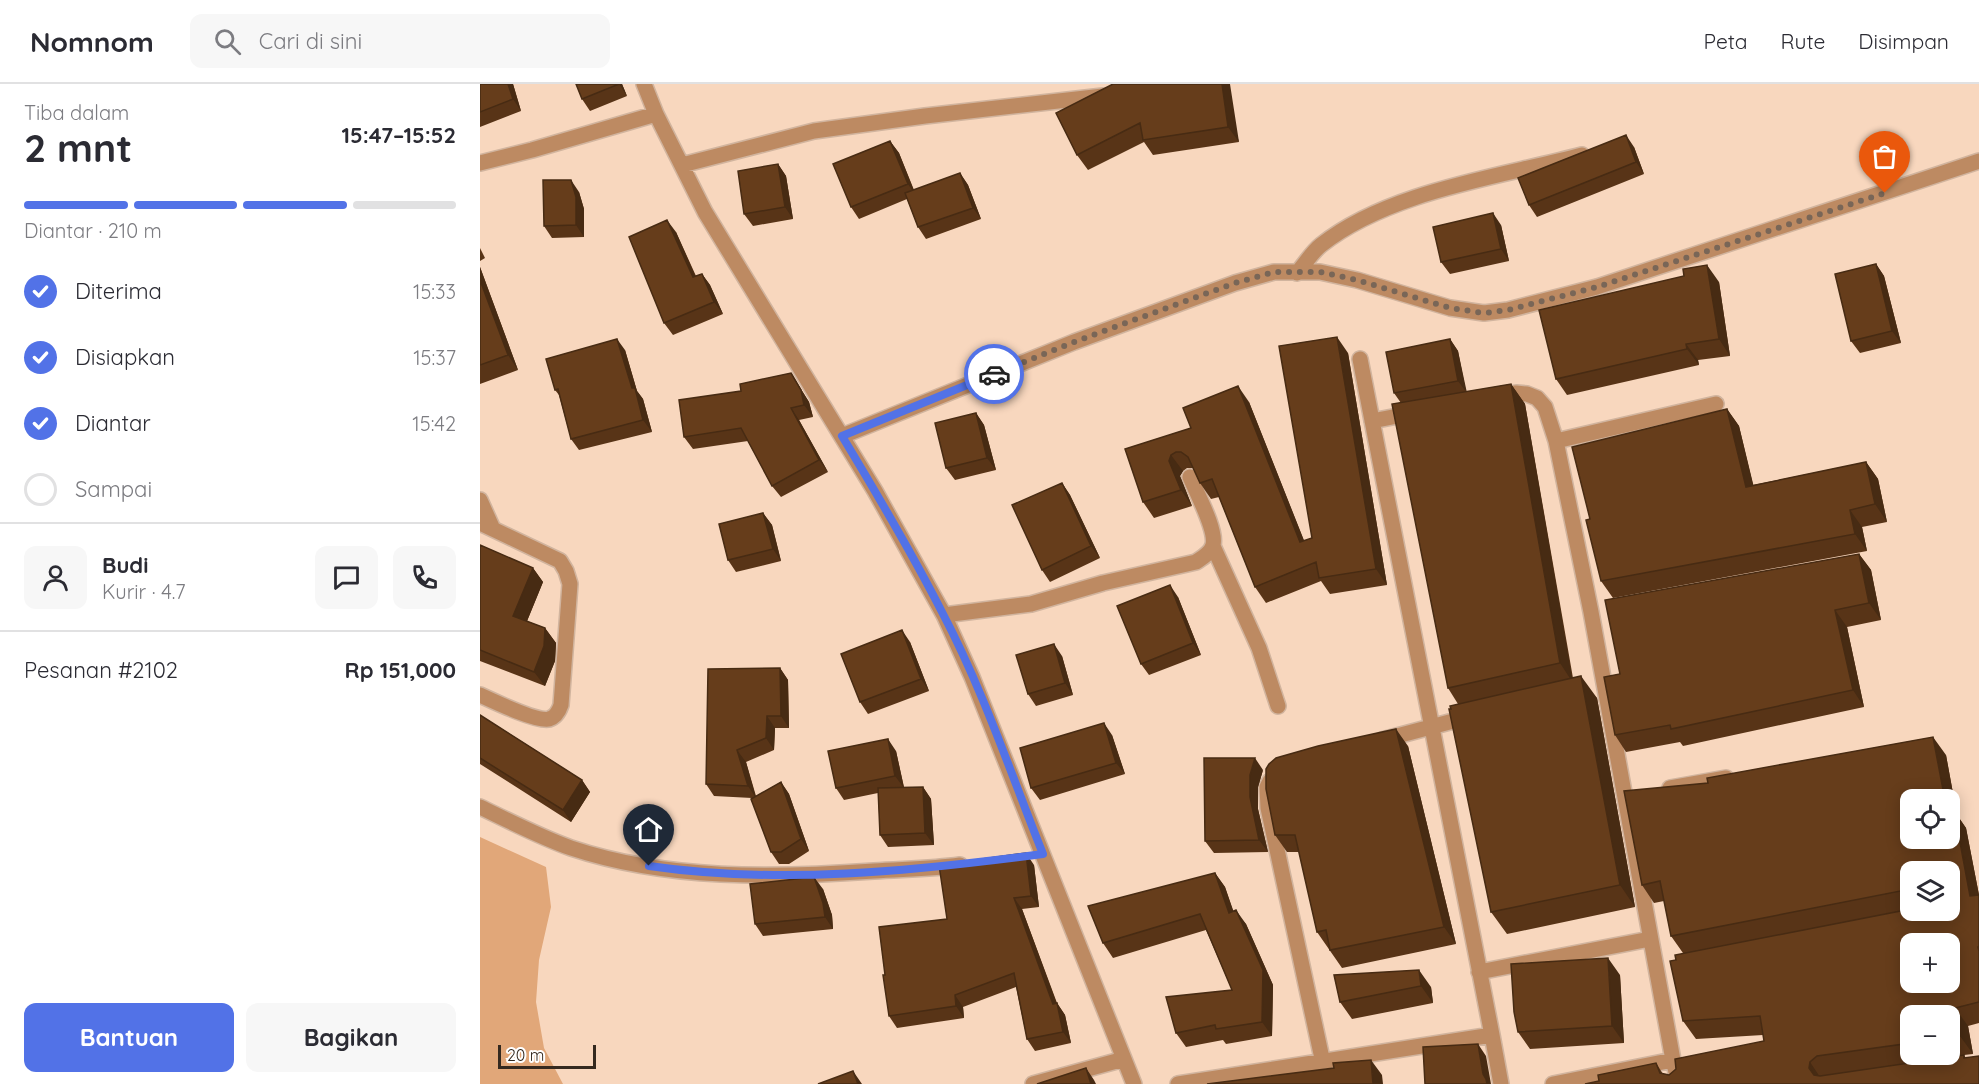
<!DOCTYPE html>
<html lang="id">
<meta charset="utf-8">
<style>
:root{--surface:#fff;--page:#f7f7f7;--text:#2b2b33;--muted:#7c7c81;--line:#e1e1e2;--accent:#5272e7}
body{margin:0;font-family:Quicksand,sans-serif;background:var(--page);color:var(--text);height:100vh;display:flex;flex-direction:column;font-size:22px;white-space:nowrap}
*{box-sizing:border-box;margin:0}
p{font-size:20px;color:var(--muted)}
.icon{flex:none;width:33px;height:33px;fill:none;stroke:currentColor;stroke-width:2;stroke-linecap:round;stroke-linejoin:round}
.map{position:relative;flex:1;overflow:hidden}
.panel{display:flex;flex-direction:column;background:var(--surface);width:480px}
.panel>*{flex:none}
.fabs{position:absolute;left:1420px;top:705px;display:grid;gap:12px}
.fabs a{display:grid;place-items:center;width:60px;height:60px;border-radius:12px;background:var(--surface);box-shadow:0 3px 15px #0003;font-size:30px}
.scale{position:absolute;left:18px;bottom:15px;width:98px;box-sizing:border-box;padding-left:6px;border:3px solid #35291f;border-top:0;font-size:16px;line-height:21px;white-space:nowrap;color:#35291f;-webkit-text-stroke:4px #fff;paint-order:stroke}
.pin{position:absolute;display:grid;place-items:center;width:51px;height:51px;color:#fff;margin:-62px -26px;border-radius:50% 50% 50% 0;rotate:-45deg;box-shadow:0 0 6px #0007}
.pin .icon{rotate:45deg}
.courier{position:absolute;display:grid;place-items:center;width:60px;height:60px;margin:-30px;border:4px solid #5272e7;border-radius:50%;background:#fff;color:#222;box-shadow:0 2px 8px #0007}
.summary em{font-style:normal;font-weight:800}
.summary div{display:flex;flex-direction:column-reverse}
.summary{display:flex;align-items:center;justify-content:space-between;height:102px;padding:0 24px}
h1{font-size:39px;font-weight:800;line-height:45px}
.bar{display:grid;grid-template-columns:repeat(4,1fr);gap:9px 6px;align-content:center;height:72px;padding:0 24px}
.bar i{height:8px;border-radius:4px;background:var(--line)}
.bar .active{background:var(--accent)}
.bar p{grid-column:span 4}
.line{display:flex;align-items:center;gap:15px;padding:0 24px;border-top:2px solid var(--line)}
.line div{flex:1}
.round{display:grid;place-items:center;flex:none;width:63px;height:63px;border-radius:12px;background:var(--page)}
ol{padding:0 24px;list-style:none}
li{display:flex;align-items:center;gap:18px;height:66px}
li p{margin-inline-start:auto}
li .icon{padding:6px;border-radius:50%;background:var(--accent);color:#fff;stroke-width:4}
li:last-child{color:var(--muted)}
li i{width:33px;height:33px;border:3px solid var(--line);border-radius:50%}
.action{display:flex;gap:12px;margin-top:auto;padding:12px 24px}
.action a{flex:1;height:69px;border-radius:12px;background:var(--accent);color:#fff;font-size:24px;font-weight:800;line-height:69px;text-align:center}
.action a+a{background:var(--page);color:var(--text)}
header{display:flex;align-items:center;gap:36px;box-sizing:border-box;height:84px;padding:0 30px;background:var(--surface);border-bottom:2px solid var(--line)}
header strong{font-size:28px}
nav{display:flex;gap:33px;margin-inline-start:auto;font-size:21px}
.search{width:420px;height:54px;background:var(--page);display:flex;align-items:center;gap:15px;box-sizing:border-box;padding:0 21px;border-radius:12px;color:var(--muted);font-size:22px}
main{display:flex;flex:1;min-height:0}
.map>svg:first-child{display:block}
.park{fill:#e1a779}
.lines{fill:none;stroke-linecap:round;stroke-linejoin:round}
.minor-casing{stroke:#d1b49e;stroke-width:18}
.minor{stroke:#bd8a62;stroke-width:15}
.wall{fill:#583417;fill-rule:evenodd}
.shaded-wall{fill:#472b13}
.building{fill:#663d1b;stroke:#472b13;stroke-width:1.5;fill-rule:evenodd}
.done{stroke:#796657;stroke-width:6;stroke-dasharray:0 10.8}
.route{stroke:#5272e7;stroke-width:8}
</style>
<header>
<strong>Nomnom</strong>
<div class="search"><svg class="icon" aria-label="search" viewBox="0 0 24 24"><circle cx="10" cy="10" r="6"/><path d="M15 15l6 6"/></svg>Cari di sini</div>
<nav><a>Peta</a><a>Rute</a><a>Disimpan</a></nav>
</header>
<main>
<section class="panel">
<div class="summary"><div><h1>2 mnt</h1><p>Tiba dalam</p></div><em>15:47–15:52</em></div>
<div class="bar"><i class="active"></i><i class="active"></i><i class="active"></i><i></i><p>Diantar · 210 m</p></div>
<ol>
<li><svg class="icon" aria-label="check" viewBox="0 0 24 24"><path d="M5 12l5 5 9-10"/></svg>Diterima<p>15:33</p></li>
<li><svg class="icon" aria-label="check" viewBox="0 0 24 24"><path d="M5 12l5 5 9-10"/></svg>Disiapkan<p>15:37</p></li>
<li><svg class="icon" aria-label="check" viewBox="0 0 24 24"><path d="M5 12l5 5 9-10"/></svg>Diantar<p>15:42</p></li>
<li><i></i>Sampai</li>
</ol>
<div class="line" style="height:108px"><a class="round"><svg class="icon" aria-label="person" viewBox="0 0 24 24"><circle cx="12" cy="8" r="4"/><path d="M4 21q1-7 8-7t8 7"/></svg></a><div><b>Budi</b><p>Kurir · 4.7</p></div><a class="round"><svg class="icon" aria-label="chat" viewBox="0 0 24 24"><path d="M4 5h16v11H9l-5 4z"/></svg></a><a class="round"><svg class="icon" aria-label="phone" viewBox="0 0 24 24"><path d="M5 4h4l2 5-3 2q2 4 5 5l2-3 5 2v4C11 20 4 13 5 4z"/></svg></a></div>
<div class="line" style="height:78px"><div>Pesanan #2102</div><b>Rp 151,000</b></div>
<div class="action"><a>Bantuan</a><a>Bagikan</a></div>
</section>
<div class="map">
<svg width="1499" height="1000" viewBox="0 0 1499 1000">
<rect width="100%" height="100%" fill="#f8d7be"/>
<path class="park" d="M0,753L66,783L71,823L59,876L56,918L64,964L83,1000H0Z"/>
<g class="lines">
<defs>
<path id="minor" d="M164,0L176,30
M0,79L52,66L176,30L225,128L395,407L464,531L492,593L654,1000
M202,81L334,47L445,32L623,12
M817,189C825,180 832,168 841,161C909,107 1020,93 1102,71
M880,275L1012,951
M1019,312L1036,309L1047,310L1057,314L1065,323L1076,357L1111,528L1193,976
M892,337L933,329
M362,352L594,258L755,199L794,188H840L877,196L970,224L1004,229L1028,226L1117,203L1499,77
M1076,357L1236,320
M0,416L13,445
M0,439L80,477L86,487L90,500L81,621C79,627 76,633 69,635C57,638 13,617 0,611
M733,462L779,564L798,622
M464,531L551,520L623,499L716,478C722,474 731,469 733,461C737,446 716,408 710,393
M902,656L992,632
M790,697L787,703L788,724L843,979
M1190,704L1246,694
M0,723C29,737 60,753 91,764C187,796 294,794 394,787C422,785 451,785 480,781
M999,888L1170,855
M553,1000L644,975
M698,1000L1012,951L1021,1000
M1073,1000L1193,976L1199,1000"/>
</defs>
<use href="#minor" class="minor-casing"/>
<use href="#minor" class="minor"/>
</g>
<path class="wall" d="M0,0H33L41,27L0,43Z
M96,0H142L147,12L110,27L102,15Z
M742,0L759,58L673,71L664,58L608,86L597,71L576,29Z
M410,57L419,69L434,106L480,89L488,101L501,135L446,155L438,143L427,115L379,135L371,123Z
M1154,63L1164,90L1057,133L1049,121Z
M298,80L306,92L313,135L273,142L264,130Z
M99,108L104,125V153L72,154L64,142Z
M1021,141L1029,177L970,190L961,178Z
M196,148L216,192L222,190L230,201L243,230L193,251L184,239Z
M0,164L5,174L0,177Z
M1396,180L1404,192L1421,259L1380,269L1371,257Z
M0,183L38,286L0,300Z
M1239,198L1250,272L1218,276L1219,281L1087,311L1076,295Z
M970,255L978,267L986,308L1031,300L1045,320L1093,594L1117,614L1155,823L1027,850L1011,828L971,625L978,620L968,604L921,319L914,309Z
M145,266L157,307L163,315L172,348L99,366L91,355L79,311L75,306Z
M868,269L907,501L850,510L841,497L786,519L775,503L739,413L731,415L720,399L713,384H707L703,387L700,392L712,422L674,434L663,418L645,365L711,344L769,318L824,457L832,454Z
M311,289L329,318L333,333L319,336L348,388L301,413L292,402L268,357L213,365L204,353Z
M1247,325L1259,342L1273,401L1386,378L1398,395L1407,438L1382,443L1387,467L1133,514L1121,497L1110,435Z
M496,329L504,341L516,386L475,396L466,384Z
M582,399L590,411L620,474L570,498L562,486Z
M283,429L292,441L301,477L256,488L248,476Z
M0,461L53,484L63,498L47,537L65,544L76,559L75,577L65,602L0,577Z
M1379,470L1391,486L1401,536L1367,543L1384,623L1203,662L1200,658L1146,668L1135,651L1140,590Z
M698,513L721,571L669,591L661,580Z
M430,558L449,607L388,630L380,618Z
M582,572L593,611L556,622L548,610Z
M300,584L308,596L309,644H295L294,666L266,678L276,712L301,698L309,710L329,767L309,780H299L291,768L272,714L234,712L226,700Z
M0,631L102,696L110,708L91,738L0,680Z
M632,651L645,690L560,716L551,704Z
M928,662L976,860L862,884L837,848L819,768H807L795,751Z
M416,667L424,703H443L451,715L454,761L408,763L400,751L398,709L364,716L356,704Z
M1466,671L1477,731L1486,744L1499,811V939L1488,942L1493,970L1484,971L1499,1000L1119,997L1176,979L1183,990L1189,991L1284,957L1283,951L1216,955L1203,937L1196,876L1203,869L1191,852L1184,817L1174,819L1162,801L1228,699ZM1431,788H1470V826H1431ZM1431,932H1470V970H1431Z
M783,686L778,703V725L788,768L734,769L725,757Z
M554,781L559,823L542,825L577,919L585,931L591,959L555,967L547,955L536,903L483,923L484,934L417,944L409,932L467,835Z
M735,789L745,803L753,827L766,840L793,901L792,952L746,960L743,956L706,963L696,949L752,906L726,846L633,874L623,859Z
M343,805L352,831L353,845L283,852L275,840Z
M854,891L951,903L953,919L872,935L860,918Z
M1140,891L1144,959L1050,965L1038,948Z"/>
<path class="shaded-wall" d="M28,0H33L41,27L33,15Z
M139,0H142L147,12Z
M742,0H750L759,58L748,43Z
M1146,51L1154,63L1164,90L1156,78Z
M410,57L419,69L436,112L428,100Z
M298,80L306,92L313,135L305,123Z
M480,89L488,101L501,135L493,124Z
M91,96L99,108L104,125V153L96,141Z
M1013,129L1021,141L1029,177L1021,165Z
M187,136L196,148L221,205L213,193Z
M1396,180L1404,192L1421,259L1412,247Z
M1227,181L1239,198L1250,272L1239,255Z
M0,183L38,286L28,271L0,196Z
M222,190L230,201L243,230L234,218Z
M857,253L868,269L907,501L896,485Z
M137,255L145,266L157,307L163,315L172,348L163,336L152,304Z
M970,255L978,267L987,309L978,297Z
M1206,260L1218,276L1219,281L1207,265Z
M311,289L329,318L333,333L324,321Z
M1031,300L1045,320L1093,599L1080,579Z
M758,302L769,318L831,474L820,458Z
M311,324L319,336L348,388L339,376Z
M1247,325L1259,342L1278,420L1266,403Z
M496,329L504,341L516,386L507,374Z
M691,371L703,387L700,392L712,422L701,406L689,377Z
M1386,378L1398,395L1407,438L1395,420Z
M582,399L590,411L620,474L611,462Z
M1370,426L1382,443L1387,467L1375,450Z
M283,429L292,441L301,477L293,465Z
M1379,470L1391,486L1401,536L1389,519Z
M53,484L63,498L43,547L33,532Z
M690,501L698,513L721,571L713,559Z
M1355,526L1367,543L1384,623L1373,606Z
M65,544L76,559L75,577L65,602L54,588Z
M422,546L430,558L449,607L441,595Z
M574,560L582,572L593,611L585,599Z
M300,584L308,596L309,644L301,632Z
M1101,592L1117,614L1155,823L1140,801Z
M287,632L295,644L294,666L286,654Z
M624,639L632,651L645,690L636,679Z
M916,645L928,662L976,860L964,843Z
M1453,653L1466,671L1477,731L1486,744L1499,811L1490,812L1470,732V716H1465Z
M408,655L416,667L424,704L415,692Z
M257,666L266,678L276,714L268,702Z
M775,674L783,686L778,703V725L788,768L779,756L770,713V691Z
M102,696L110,708L91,738L83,726Z
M301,698L309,710L329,767L321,755Z
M443,703L451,715L454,761L445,749Z
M546,769L554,781L559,823L551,812Z
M735,789L745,803L759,843L749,829Z
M334,793L343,805L352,831L353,845L345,833Z
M534,814L542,825L578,923L577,919L585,931L591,959L583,948Z
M756,826L766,840L793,901L792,952L782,938Z
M1128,874L1140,891L1144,959L1132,942Z
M939,886L951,903L953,919L941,902Z
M475,911L483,923L484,934L476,922Z
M1475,924L1488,942L1493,970L1480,952Z
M998,960L1006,972L1011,1000H1007L1003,990Z
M891,976L902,991L903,1000H893Z
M1330,978L1342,996V1000L1329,984Z
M606,984L614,996L616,1000H611Z
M373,987L382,1000H378Z"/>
<path class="building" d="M0,0H28L33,15L0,28Z
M96,0H139L102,15Z
M633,0H742L748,43L663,56L660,39L597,71L576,29Z
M1146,51L1156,78L1049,121L1038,94Z
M410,57L428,100L371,123L353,80Z
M298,80L305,123L264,130L258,87Z
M480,89L493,124L438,143L425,109Z
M63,96H91L96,113V141L64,142Z
M1013,129L1021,165L961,178L953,143Z
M187,136L213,193L222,190L234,218L184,239L149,153Z
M1396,180L1412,247L1371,257L1355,190Z
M1227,181L1239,255L1206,260L1207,265L1076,295L1059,226L1204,192L1203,185Z
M0,196L28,271L0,281Z
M857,253L896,485L839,494L836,478L775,503L732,395L720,399L708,373L701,368H696L691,371L689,377L701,406L663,418L645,365L711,344L703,324L758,302L820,458L832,454L799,262Z
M137,255L152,304H155L163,336L91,355L78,305L75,306L66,275Z
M970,255L978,297L914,309L906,268Z
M311,289L321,306L324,321L311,324L339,376L292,402L261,344L204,353L199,316L261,307L260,300Z
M1031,300L1080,579L968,604L912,320Z
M1247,325L1266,403L1386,378L1395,420L1370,426L1375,450L1121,497L1106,436L1110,435L1092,363Z
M496,329L507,374L466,384L455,339Z
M582,399L611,462L562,486L532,421Z
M283,429L293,465L248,476L239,440Z
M0,461L53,484L33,532L65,544L64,562L54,588L0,566Z
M1379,470L1389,519L1355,526L1373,606L1191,645L1190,641L1135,651L1124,593L1140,590L1125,516Z
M690,501L713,559L661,580L637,522Z
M422,546L441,595L380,618L361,570Z
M574,560L585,599L548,610L536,571Z
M300,584L301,632H287L286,654L257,666L268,702L226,700L228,585Z
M1101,592L1140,801L1011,828L969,625H971L970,622Z
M0,631L102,696L83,726L0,674Z
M624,639L636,679L551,704L540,664Z
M916,645L964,843L850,866L846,846L837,848L815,751H795L786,705V685L789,680L796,674L838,662Z
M1453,653L1465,716H1431V754H1470V727L1474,726L1490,812L1499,811V862L1498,863L1499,867V918L1475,924L1480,952L1470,953V932H1431V959L1337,972L1330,978L1329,984L1334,991L1340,992L1484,971V974L1499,972V1000H1105L1119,997L1118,991L1176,979L1180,989L1189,991L1196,985L1195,975L1284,957L1280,932L1203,937L1190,877L1196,876L1195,871L1431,825V826H1470V788H1431V805L1191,852L1180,797L1162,801L1144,707L1228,699L1227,694ZM1431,860H1470V898H1431Z
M408,655L415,692L356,704L348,667Z
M724,674H775L770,691V713L779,756L725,757Z
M301,698L321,755L301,768H291L271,715Z
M443,703L445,749L400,751L398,704Z
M546,769L551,812L534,814L573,920L577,919L583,948L547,955L534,889L475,911L476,922L409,932L403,891H405L399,843L467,835L459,781Z
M735,789L749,829L756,826L783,886L782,938L736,945L735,941L696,949L686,913L752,906L720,830L623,859L608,822Z
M334,793L343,819L345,833L275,840L270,800Z
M1128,874L1132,942L1038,948L1034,928L1031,880Z
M939,886L941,902L860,918L854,891Z
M998,960L1003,990L1006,995L1007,1000H945L943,963Z
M891,976L893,1000H727L854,984L853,979Z
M606,984L611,1000H557Z
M373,987L378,1000H338Z"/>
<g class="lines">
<path class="done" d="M514,290L594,258L755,199L794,188H840L877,196L970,224L1004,229L1028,226L1117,203L1405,109"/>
<path class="route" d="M169,782C300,801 433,787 563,770C531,690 503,606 463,530C432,469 397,410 362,352L514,290"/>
</g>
</svg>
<div class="fabs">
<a><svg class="icon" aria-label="locate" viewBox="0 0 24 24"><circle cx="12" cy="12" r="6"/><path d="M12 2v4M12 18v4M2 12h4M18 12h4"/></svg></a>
<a><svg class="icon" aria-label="layers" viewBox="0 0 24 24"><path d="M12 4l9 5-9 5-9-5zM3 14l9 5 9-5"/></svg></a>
<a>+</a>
<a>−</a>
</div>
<div class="scale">20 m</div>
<div class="pin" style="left:1405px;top:109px;background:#ea580c"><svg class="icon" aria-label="bag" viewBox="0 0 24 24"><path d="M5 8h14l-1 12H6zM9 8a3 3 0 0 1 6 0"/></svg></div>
<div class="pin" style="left:169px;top:782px;background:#1f2937"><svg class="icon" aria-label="home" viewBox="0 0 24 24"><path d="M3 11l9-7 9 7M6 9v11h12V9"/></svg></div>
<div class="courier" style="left:514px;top:290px"><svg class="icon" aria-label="car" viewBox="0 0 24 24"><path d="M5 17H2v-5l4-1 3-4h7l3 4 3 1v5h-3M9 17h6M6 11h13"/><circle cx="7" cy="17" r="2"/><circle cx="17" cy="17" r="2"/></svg></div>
</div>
</main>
